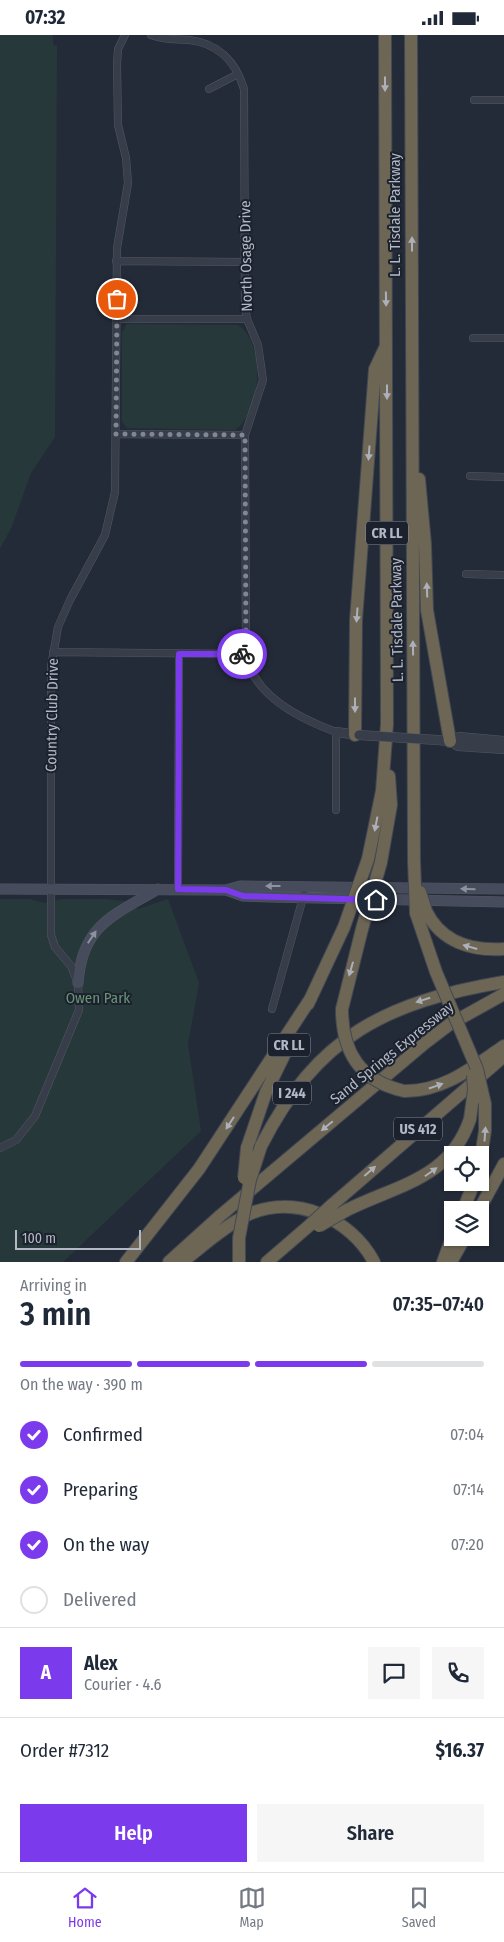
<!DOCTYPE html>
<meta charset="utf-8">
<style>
:root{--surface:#fff;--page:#f6f6f7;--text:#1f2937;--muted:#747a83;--line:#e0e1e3;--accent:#7c3aed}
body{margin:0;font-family:"Fira Sans Condensed",sans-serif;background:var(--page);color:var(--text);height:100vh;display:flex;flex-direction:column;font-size:19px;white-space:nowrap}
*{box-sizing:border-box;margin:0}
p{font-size:16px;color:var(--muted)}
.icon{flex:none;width:28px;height:28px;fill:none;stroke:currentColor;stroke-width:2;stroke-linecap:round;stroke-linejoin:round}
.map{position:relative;height:1227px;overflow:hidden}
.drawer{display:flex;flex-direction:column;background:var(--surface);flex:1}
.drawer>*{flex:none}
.buttons{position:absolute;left:444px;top:1111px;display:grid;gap:10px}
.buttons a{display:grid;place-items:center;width:45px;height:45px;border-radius:0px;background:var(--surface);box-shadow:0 1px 4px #0004;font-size:25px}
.scale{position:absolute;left:15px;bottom:12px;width:126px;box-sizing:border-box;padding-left:5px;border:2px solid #b2b8c5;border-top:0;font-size:14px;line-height:18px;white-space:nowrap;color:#b2b8c5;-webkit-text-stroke:4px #1c222d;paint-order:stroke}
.pin{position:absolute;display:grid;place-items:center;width:42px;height:42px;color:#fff;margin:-21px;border:2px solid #fff;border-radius:50%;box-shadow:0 1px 5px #0007}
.courier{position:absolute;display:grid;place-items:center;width:50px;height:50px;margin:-25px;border:4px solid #7c3aed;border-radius:50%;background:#fff;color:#222;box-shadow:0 1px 6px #0007}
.headline em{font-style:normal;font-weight:600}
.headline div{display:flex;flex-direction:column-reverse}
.headline{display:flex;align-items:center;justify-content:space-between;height:85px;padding:0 20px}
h1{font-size:32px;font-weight:600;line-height:38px}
.bar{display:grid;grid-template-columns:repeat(4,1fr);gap:8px 5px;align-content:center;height:60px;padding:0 20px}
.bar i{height:6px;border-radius:4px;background:var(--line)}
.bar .on{background:var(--accent)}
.bar p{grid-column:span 4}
.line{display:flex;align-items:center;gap:12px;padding:0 20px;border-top:1px solid var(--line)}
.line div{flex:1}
.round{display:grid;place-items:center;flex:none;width:52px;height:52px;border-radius:0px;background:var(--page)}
ol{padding:0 20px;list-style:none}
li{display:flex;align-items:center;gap:15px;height:55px}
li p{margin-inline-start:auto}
li .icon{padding:5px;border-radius:50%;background:var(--accent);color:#fff;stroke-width:4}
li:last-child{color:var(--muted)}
li i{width:28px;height:28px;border:2px solid var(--line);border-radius:50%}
.primary-button{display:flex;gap:10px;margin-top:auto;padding:10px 20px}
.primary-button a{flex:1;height:58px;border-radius:0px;background:var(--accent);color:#fff;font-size:20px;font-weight:600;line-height:58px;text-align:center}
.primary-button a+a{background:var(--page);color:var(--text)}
.status{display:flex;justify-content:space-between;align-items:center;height:35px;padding:0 25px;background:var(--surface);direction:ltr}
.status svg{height:14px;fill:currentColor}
.tab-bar{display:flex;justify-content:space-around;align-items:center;height:70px;border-top:1px solid var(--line);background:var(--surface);font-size:14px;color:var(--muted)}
.tab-bar a{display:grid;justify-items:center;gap:2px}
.tab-bar .on{color:var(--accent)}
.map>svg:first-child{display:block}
.green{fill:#27383a}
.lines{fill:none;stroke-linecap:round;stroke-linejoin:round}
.minor-casing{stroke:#525863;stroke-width:8}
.tertiary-casing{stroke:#525863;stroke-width:10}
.secondary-casing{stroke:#525863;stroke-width:11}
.motorway-casing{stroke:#424853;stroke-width:14}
.minor{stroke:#373d49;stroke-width:7}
.tertiary{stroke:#373d49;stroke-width:9}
.secondary{stroke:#464c5b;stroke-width:10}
.motorway{stroke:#6e6655;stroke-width:12}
.tertiary-bridge-casing{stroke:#525863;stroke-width:10;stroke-linecap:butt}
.motorway-bridge-casing{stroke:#424853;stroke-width:14;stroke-linecap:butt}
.tertiary-bridge{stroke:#373d49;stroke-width:9}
.motorway-bridge{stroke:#6e6655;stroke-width:12}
.oneway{fill:#abb0ba}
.oneway2{fill:#8c92a0}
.done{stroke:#808794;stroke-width:5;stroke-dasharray:0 9}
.route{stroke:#7c3aed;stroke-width:6}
.labels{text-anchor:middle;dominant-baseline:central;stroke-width:4;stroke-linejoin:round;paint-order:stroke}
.shield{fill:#1c222d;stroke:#858b97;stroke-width:1}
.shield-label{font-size:14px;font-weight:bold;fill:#b2b8c5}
.street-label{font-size:15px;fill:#b2b8c5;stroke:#1c222d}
.park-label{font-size:15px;fill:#6b9377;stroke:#1c222d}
</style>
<div class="status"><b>07:32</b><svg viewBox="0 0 49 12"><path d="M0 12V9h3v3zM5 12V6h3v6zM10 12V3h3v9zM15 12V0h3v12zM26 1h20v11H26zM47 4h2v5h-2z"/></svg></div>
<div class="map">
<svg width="504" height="1227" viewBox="0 0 504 1227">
<rect width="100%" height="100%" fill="#242b38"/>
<path class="green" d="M0,0H53V10L57,11L55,402L31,438L12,491L0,514Z
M127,289L238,290C266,308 262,376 235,395L127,393L122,387V298Z
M0,864H30L44,868L63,864H104L126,866L138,874L168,864L199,948L188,1009L201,1096L63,1227H0Z"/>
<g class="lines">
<defs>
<path id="minor" d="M151,0C164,5 176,4 189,5C218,8 236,27 244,54L245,272L247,284L258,310L263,345L245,400L246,619C253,661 300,684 336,697V775
M209,54L238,39
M474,65H504
M116,226L245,227
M117,284H247
M473,303H504
M116,399L245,400
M470,441L504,442
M466,539L504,540
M53,617L246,619
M178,854L179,619
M272,974L304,859
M0,1113L16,1105L35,1081L79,975L78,948L71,931L55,912L51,900V632L58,592L70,565L105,500L115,457L117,213L128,148L126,123L118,90L117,29L118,14L125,0"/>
<path id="tertiary" d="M336,697L359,700
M437,705L450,706L458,711L504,714
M450,706L459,702L504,706"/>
<path id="secondary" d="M0,854L226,855L240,851L504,854
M226,855L243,861L271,862L504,867
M78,948C82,890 113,881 158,854"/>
<path id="motorway" d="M411,0L414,825
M419,444L425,509L427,575L450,706
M355,700L356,585L375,334L385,313
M368,824L382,756L387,689L385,0
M381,827L391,770L389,741
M426,876C441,907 472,916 504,914
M416,878L436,937
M308,969L344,892
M342,974L362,894
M404,1056C443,1057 473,1032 504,1011
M261,1111C317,1001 386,967 504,947
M247,1113L266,1057L290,1008
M480,1128L485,1096V1069
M333,1169L504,1021
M347,1175C397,1150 450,1144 470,1084
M463,1175L474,1148
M479,1175L504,1129
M126,1227L199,1134L311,963
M169,1227L221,1180L425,1008L450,989L504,959
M182,1227C203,1211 223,1192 247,1180C294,1158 351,1183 374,1227
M239,1227V1203
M267,1227L311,1189
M443,1227L452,1202
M451,1227L465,1202"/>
</defs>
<use href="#minor" class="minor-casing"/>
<use href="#tertiary" class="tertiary-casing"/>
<use href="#secondary" class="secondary-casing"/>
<use href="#motorway" class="motorway-casing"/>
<use href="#minor" class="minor"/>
<use href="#tertiary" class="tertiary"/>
<use href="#secondary" class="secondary"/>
<use href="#motorway" class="motorway"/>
<defs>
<path id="tertiary-bridge" d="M359,700L437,705"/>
<path id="motorway-bridge" d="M414,825L416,878
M420,857L426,876
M344,892L368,824
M362,894L381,827
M436,937L477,1034L485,1069
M342,974C342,1017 360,1046 404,1056
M470,1084L474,1055L473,1040
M244,1143L247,1113
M311,1189L333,1169
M319,1191L347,1175
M239,1203L250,1145L261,1111"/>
</defs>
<use href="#tertiary-bridge" class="tertiary-bridge-casing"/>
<use href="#motorway-bridge" class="motorway-bridge-casing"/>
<use href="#tertiary-bridge" class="tertiary-bridge"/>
<use href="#motorway-bridge" class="motorway-bridge"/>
</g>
<defs><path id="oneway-solid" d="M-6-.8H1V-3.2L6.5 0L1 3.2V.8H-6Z" transform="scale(1.25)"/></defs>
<g class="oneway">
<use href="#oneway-solid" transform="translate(385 49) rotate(90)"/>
<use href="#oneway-solid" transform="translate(412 209) rotate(-90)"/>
<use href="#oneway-solid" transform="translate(386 264) rotate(89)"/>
<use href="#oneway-solid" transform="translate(387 357) rotate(90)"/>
<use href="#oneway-solid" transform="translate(369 418) rotate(94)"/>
<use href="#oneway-solid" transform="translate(427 555) rotate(-92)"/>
<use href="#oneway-solid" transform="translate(357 580) rotate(94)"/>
<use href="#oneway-solid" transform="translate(413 613) rotate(-91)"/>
<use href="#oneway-solid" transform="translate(355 670) rotate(90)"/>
<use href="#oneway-solid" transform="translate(376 789) rotate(101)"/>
<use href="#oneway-solid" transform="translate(470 912) rotate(-164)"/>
<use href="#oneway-solid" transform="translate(351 934) rotate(106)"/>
<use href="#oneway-solid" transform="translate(423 965) rotate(163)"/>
<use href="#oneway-solid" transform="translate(436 1051) rotate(-19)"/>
<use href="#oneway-solid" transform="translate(230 1088) rotate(123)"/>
<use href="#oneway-solid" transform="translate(327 1091) rotate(140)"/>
<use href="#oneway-solid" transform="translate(485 1099) rotate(-86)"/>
<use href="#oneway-solid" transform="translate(370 1136) rotate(-41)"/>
<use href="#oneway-solid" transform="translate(431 1137) rotate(-35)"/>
</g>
<g class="oneway2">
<use href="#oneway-solid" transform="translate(273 851) rotate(-180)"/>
<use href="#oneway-solid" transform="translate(468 854) rotate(-179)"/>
<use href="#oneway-solid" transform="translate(92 902) rotate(-56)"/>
</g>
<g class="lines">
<path class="done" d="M117,264L116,399L245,400L246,619H242"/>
<path class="route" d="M242,619H179L178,854L226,855L243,861L376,865"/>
</g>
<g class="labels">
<g class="shield">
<rect x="366" y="486.5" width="42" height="23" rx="4"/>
<rect x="268" y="998.5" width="42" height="23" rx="4"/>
<rect x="273" y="1046.5" width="38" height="23" rx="4"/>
<rect x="394" y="1082.5" width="48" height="23" rx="4"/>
</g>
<g class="shield-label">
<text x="387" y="498">CR LL</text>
<text x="289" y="1010">CR LL</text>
<text x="292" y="1058">I 244</text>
<text x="418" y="1094">US 412</text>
</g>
<g class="street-label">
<text transform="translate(395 180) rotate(-90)">L. L. Tisdale Parkway</text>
<text transform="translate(246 221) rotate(-91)">North Osage Drive</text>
<text transform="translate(397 585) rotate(-91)">L. L. Tisdale Parkway</text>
<text transform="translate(52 680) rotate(-89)">Country Club Drive</text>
<text transform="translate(392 1018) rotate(-39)">Sand Springs Expressway</text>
</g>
<g class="park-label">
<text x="98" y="963">Owen Park</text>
</g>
</g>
</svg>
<div class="buttons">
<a><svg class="icon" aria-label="locate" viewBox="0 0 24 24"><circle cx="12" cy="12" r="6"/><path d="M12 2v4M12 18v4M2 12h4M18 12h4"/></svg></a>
<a><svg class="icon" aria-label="layers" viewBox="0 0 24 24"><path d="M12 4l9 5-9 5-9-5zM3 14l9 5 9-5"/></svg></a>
</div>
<div class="scale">100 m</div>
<div class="pin" style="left:117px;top:264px;background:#ea580c"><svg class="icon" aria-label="bag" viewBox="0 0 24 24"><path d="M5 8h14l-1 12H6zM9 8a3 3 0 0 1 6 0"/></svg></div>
<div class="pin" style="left:376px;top:865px;background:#1f2937"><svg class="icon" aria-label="home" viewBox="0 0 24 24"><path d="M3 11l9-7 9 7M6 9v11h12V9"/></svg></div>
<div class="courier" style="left:242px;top:619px"><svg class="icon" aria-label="bike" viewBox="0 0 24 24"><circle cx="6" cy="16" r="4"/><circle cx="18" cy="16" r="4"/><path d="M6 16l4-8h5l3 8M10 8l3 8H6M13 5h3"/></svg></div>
</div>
<section class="drawer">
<div class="headline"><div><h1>3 min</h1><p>Arriving in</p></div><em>07:35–07:40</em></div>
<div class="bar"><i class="on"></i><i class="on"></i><i class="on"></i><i></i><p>On the way · 390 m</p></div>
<ol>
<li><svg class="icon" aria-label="check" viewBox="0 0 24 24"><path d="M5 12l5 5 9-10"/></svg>Confirmed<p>07:04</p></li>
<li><svg class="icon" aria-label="check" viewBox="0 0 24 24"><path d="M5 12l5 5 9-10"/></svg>Preparing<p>07:14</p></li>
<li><svg class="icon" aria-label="check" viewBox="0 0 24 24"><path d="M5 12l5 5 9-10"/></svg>On the way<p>07:20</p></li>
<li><i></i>Delivered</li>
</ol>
<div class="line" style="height:90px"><b class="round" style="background:var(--accent);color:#fff">A</b><div><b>Alex</b><p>Courier · 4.6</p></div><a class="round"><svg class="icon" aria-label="chat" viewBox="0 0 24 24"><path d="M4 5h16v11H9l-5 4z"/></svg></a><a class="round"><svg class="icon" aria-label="phone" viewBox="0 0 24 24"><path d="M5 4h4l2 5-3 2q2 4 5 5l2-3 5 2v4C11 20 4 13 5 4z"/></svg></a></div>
<div class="line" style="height:65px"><div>Order #7312</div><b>$16.37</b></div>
<div class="primary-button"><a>Help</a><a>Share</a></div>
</section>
<nav class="tab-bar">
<a class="on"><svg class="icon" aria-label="home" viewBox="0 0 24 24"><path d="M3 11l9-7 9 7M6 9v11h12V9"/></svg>Home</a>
<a><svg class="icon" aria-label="map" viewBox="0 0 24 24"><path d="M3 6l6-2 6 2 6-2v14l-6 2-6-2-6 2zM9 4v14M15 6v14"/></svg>Map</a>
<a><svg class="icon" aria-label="saved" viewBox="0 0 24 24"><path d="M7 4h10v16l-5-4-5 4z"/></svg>Saved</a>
</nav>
